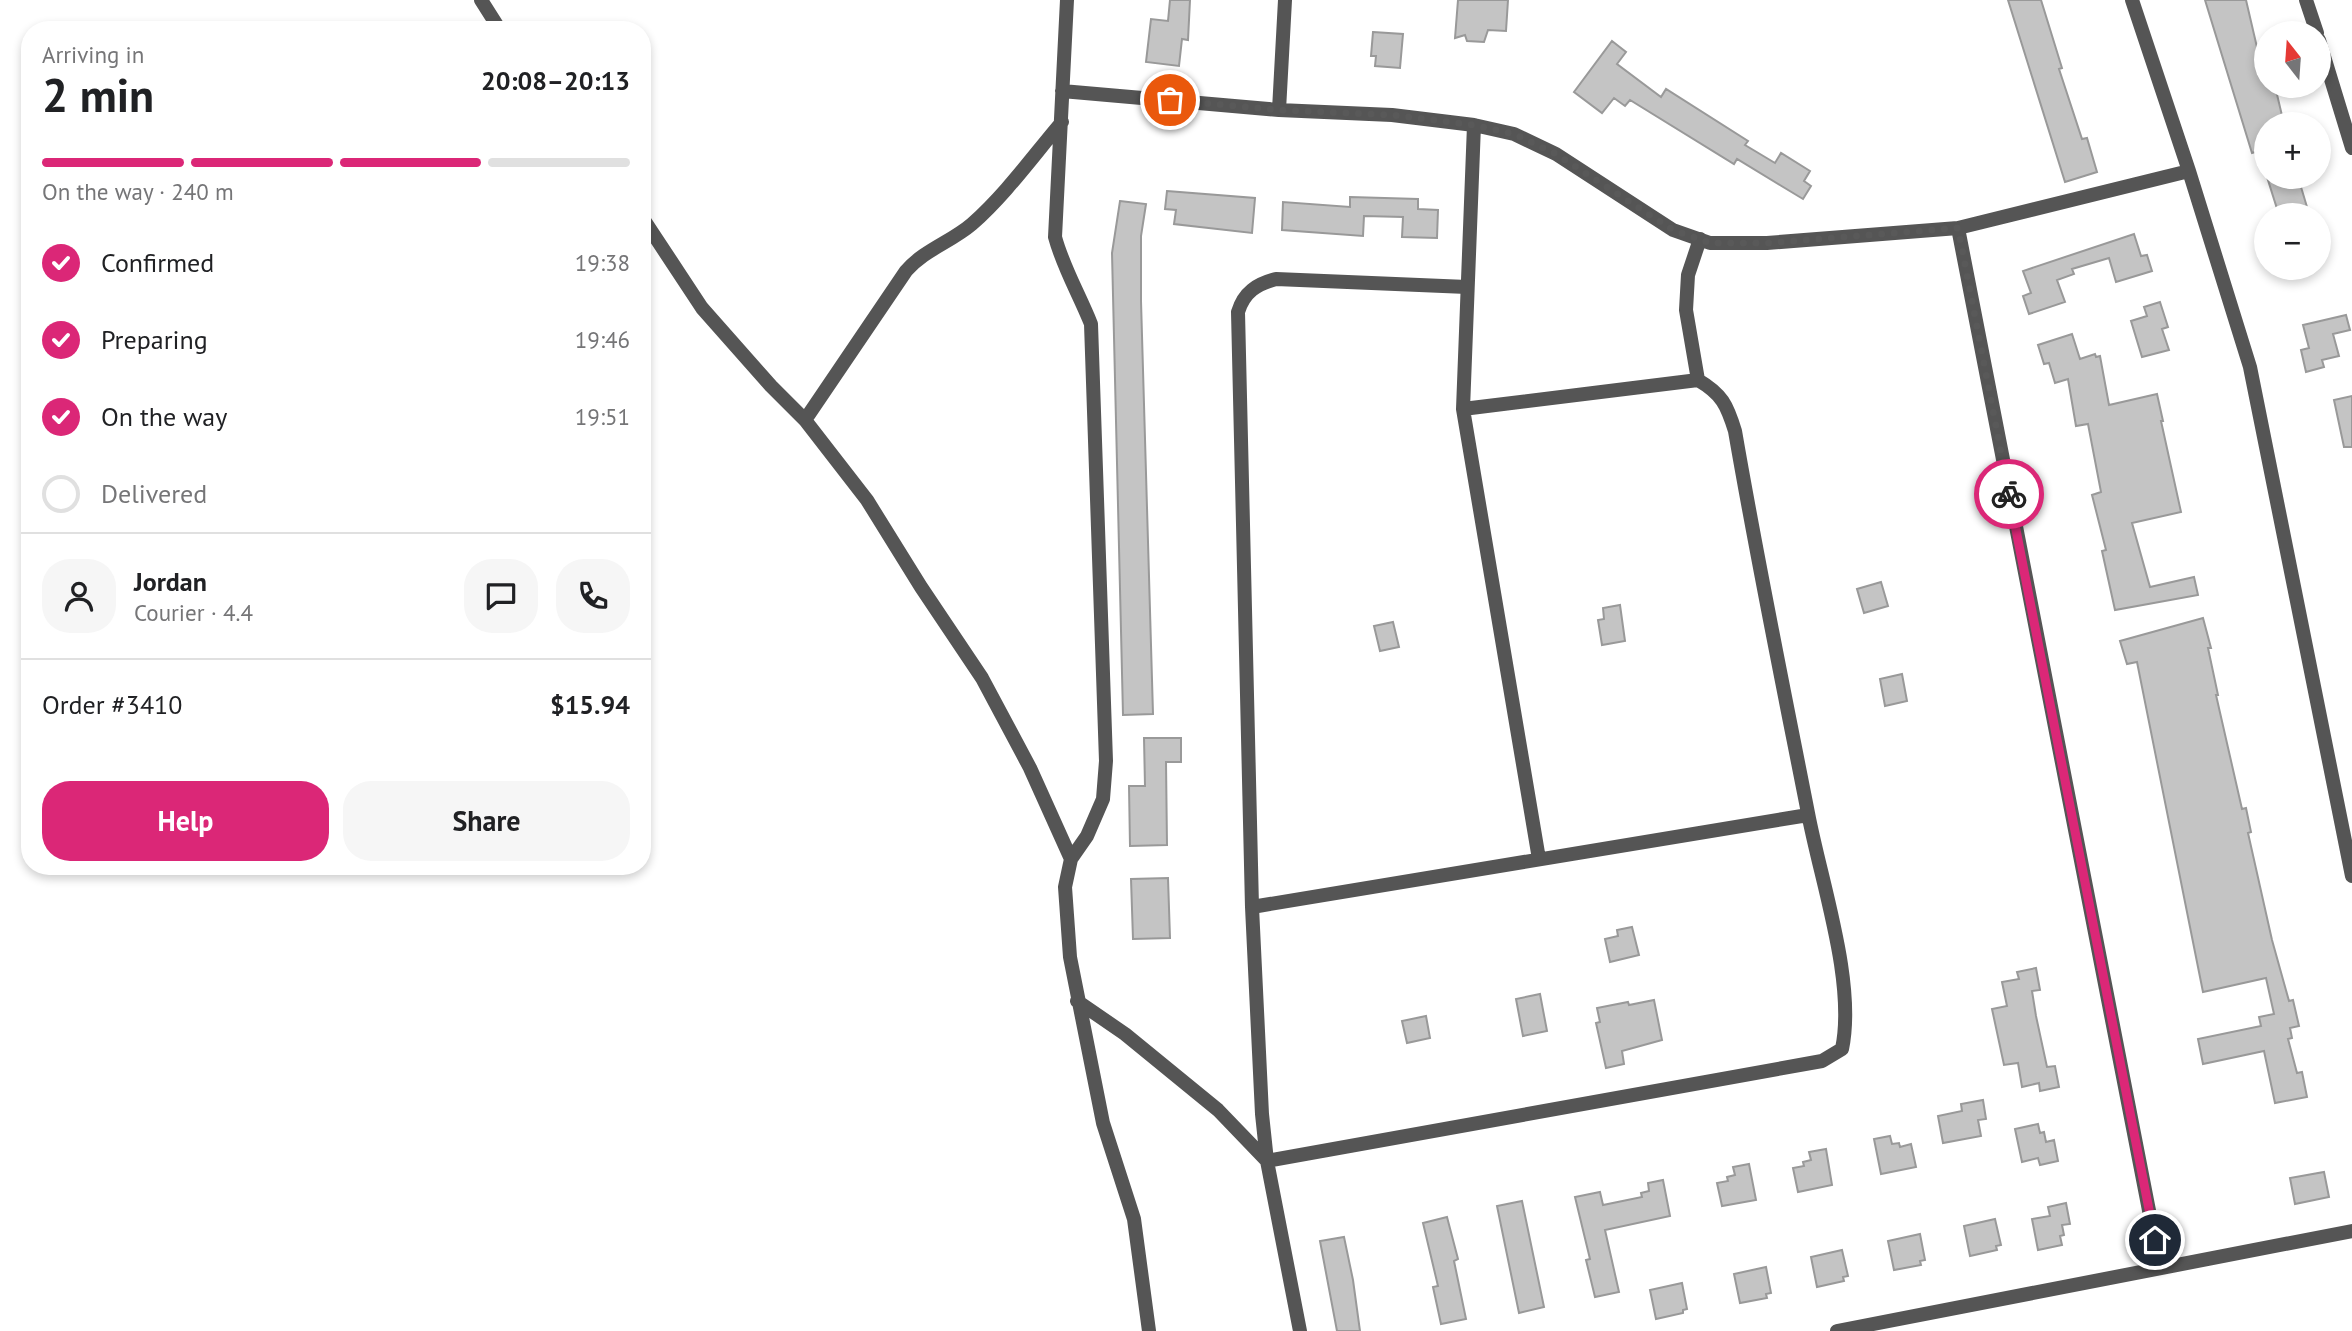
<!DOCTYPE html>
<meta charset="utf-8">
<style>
:root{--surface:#fff;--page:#f6f6f6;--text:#202124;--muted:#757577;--line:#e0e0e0;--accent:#db2777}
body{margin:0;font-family:"PT Sans",sans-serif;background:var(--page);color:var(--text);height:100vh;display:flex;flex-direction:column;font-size:26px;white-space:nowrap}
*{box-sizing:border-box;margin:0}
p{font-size:23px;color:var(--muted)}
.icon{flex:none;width:38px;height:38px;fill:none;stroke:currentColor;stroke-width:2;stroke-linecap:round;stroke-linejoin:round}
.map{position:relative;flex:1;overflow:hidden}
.side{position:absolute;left:21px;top:21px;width:630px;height:854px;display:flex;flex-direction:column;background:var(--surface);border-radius:28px;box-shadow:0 4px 10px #0003}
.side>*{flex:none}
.needle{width:46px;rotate:343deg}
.tools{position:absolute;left:2254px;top:21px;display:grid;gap:14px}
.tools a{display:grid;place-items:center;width:77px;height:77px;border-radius:50%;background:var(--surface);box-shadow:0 4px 10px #0003;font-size:35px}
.pin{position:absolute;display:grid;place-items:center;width:60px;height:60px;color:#fff;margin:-30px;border:4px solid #fff;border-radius:50%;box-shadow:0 2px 7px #0007}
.courier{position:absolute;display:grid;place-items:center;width:70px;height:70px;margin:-35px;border:5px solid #db2777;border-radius:50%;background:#fff;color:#222;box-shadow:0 2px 9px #0007}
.head em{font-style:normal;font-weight:700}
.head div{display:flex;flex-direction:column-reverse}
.head{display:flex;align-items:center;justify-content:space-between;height:119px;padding:0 21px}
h1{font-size:46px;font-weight:700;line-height:52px}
.bar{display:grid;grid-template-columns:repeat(4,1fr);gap:10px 7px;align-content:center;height:84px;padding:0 21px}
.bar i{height:9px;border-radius:5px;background:var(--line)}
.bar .selected{background:var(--accent)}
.bar p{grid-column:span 4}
.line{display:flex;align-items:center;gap:18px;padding:0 21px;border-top:2px solid var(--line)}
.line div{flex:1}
.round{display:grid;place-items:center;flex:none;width:74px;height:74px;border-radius:28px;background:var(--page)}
ol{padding:0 21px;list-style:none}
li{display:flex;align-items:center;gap:21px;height:77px}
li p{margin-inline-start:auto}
li .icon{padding:7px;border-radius:50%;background:var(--accent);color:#fff;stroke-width:4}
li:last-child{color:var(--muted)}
li i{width:38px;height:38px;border:4px solid var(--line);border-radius:50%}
.cta{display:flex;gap:14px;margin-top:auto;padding:14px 21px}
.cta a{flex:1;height:80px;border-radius:28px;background:var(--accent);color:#fff;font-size:28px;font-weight:700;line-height:80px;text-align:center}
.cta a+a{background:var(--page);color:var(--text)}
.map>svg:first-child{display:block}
.building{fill:#c4c4c4;stroke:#999;stroke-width:2}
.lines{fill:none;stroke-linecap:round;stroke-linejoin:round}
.minor{stroke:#555;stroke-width:14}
.done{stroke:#595959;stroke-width:7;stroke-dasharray:0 12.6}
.route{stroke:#db2777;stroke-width:9}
</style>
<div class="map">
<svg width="2352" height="1331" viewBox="0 0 2352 1331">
<rect width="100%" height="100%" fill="#fff"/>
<path class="building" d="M1170,0H1190L1188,40L1182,39L1179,66L1146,62L1151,19L1168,21Z
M1458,0H1508L1506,31L1488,30L1484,42L1467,41L1465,35L1455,38Z
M2008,0H2041L2062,68L2059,69L2082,139L2087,138L2097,172L2065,182Z
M2205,0H2246L2266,86H2275L2284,124H2266V149L2252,153Z
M1373,32L1403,34L1400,68L1375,66L1376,56H1371Z
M1612,41L1626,52L1617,64L1661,97L1666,89L1748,141L1745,145L1775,163L1781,153L1810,171L1804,181L1811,186L1803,199L1737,159L1734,164L1630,100L1625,106L1614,98L1602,113L1574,92Z
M2267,177H2298L2307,207L2279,215Z
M1167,191L1255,198L1252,233L1174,224L1176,210L1165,209Z
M1350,197L1418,199V209L1438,210L1437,238L1402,237L1403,217L1364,216L1363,236L1282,230L1283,202L1350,207Z
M1120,201L1146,204L1141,236V301L1153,714L1123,715L1112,253Z
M2134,234L2141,256L2147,255L2152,271L2116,282L2109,258L2072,269L2074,274L2057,280L2065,302L2029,314L2023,296L2031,293L2023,271Z
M2160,302L2168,327L2162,329L2169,350L2142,357L2131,321L2147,316L2144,307Z
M2346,315L2350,330L2333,334L2339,356L2322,360L2324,367L2306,372L2301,350L2309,348L2303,325Z
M2072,334L2080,359L2095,354L2096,357L2100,356L2109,405L2157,394L2163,421H2161L2181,512L2132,523L2150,587L2194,577L2198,595L2115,610L2102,551L2106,550L2092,495L2101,492L2088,424L2076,426L2068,379L2055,383L2049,363L2044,364L2038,345Z
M2352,396V447H2344L2334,400Z
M1881,582L1888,606L1864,613L1857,589Z
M1620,605L1625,641L1602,645L1598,620L1604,619L1603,608Z
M2203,618L2211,648H2208L2218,695H2216L2242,809L2246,808L2251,832L2248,833L2272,940L2289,1001L2293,1000L2299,1026L2290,1028L2292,1038L2288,1039L2297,1073L2302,1072L2307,1097L2275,1103L2264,1051L2203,1064L2198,1039L2261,1026L2259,1017L2274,1014L2266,978L2203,992L2137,662L2127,664L2120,641Z
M1393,622L1399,647L1380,651L1374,626Z
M1902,674L1907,701L1885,706L1880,679Z
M1144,738H1181V762H1166L1167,845L1130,846L1129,786H1145Z
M1168,878L1170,938L1133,939L1131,879Z
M1632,927L1639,955L1610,962L1605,939L1618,936L1617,930Z
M2036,968L2040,990L2032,991L2036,1016L2047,1067L2055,1066L2059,1087L2040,1091L2039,1083L2022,1087L2018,1063L2004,1065L1992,1009L2007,1006L2002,982L2019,979L2017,972Z
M1540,994L1547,1031L1523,1036L1516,999Z
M1654,1000L1662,1040L1622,1051L1624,1064L1606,1068L1596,1023L1600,1022L1597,1008L1628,1002L1629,1005Z
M1426,1016L1430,1038L1407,1043L1402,1021Z
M1983,1100L1986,1119L1978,1120L1981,1136L1943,1143L1938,1116L1962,1111L1961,1104Z
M2038,1124L2040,1133L2044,1132L2046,1142L2054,1140L2058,1161L2040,1165L2038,1158L2022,1162L2015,1129Z
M1890,1136L1892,1144L1899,1143L1900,1147L1911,1144L1916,1167L1881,1174L1874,1139Z
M1826,1149L1832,1185L1798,1192L1793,1168L1804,1166L1803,1162L1811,1160L1809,1152Z
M1749,1164L1756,1200L1722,1206L1717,1183L1728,1181L1727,1177L1735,1175L1733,1167Z
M2324,1172L2329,1197L2295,1204L2290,1178Z
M1663,1180L1670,1216L1605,1230L1619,1292L1595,1297L1586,1260L1590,1259L1575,1197L1600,1192L1603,1205L1642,1197L1641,1193L1649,1191L1648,1183Z
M1522,1201L1544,1307L1519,1313L1497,1206Z
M2066,1203L2070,1224L2062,1225L2064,1235L2060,1236L2062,1245L2038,1250L2032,1219L2050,1216L2048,1207Z
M1447,1217L1458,1259L1454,1261L1466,1319L1441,1324L1433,1287L1438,1286L1423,1223Z
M1995,1219L2001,1245L1996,1246L1997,1250L1970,1256L1964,1226Z
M1920,1234L1925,1260L1920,1261L1921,1265L1894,1270L1888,1241Z
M1344,1237L1353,1280L1360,1331H1337L1320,1241Z
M1842,1250L1848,1276L1843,1277L1844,1281L1817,1287L1811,1257Z
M1766,1267L1771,1293L1766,1294L1767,1298L1740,1303L1734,1274Z
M1682,1283L1687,1309L1683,1310V1313L1656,1319L1650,1290Z"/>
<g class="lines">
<path class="minor" d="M481,0L500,30
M1067,0L1055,237C1063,267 1079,294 1091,324L1106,761L1103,799L1087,836L1071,859L1065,887L1070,957L1103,1123L1134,1219L1149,1331
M2132,0L2189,171L2250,367L2352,876
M2306,0L2317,33
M2319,40L2352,148
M1062,91L1279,110L1392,115L1474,125L1514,134L1556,154L1673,230L1710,243H1767L1958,228L2189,171
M1279,110L1285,0
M1474,125L1463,409L1539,859
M642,217L702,308L771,386L805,420L867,500L921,587L982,678L1030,768L1071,859
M1958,228L2160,1267
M1698,380L1686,310L1688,275L1700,239
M805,420L906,271C924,250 951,242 972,224C1006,194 1033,156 1062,122
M1252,907L1808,815
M1077,1001L1125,1034L1218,1110L1267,1161L1822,1061L1842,1049C1856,982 1821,882 1808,813C1783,686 1757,559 1735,431C1727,405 1722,394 1698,380L1463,409
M1300,1331L1267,1161L1262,1114L1252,907L1238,312C1244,292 1257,284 1276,279L1467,287
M1837,1331L2352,1231"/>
</g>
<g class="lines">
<path class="done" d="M1170,100L1279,110L1392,115L1474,125L1514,134L1556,154L1673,230L1710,243H1767L1958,228L2009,494"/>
<path class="route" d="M2009,494L2155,1240"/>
</g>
</svg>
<div class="tools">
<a><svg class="needle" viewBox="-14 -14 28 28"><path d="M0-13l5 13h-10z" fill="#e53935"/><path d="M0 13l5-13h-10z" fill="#757577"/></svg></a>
<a>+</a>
<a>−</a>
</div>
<div class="pin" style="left:1170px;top:100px;background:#ea580c"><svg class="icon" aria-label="bag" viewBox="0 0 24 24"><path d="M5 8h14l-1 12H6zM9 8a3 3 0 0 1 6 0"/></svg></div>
<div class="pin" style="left:2155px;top:1240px;background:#1f2937"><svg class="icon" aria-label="home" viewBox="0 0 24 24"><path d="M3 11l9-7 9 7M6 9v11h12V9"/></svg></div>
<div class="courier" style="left:2009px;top:494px"><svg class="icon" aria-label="bike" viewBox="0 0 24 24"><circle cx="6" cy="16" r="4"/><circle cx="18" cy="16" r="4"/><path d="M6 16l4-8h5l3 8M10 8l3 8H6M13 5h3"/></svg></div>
<section class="side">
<div class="head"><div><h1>2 min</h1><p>Arriving in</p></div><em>20:08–20:13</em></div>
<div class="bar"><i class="selected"></i><i class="selected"></i><i class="selected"></i><i></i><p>On the way · 240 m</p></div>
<ol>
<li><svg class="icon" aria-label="check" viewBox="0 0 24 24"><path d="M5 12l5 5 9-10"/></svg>Confirmed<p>19:38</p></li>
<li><svg class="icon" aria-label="check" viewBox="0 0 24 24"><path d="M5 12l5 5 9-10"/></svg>Preparing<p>19:46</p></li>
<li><svg class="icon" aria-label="check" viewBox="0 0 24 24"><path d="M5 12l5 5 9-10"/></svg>On the way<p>19:51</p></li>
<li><i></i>Delivered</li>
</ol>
<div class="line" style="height:126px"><a class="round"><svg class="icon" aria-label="person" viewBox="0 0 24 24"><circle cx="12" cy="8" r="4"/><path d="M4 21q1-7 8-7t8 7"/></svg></a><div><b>Jordan</b><p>Courier · 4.4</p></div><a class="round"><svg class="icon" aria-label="chat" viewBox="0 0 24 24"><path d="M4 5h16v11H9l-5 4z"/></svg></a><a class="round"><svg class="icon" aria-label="phone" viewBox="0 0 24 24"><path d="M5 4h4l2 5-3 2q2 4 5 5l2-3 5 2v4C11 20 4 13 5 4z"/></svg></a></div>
<div class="line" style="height:91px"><div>Order #3410</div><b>$15.94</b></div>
<div class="cta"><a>Help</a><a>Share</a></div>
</section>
</div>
